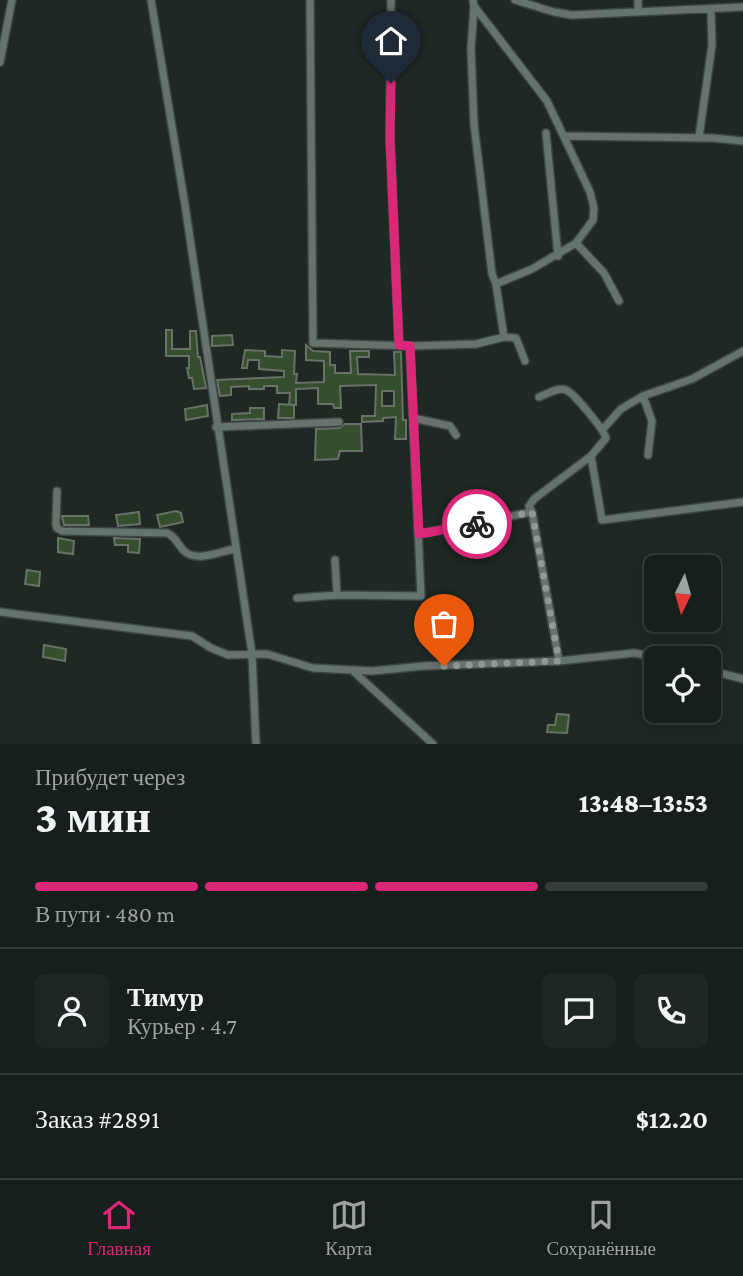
<!DOCTYPE html>
<html lang="ru">
<meta charset="utf-8">
<style>
:root{--surface:#161f1b;--page:#1f2724;--text:#f1f3f6;--muted:#9ea2a3;--line:#353d3a;--accent:#db2777}
body{margin:0;font-family:"Crimson Pro",serif;background:var(--page);color:var(--text);height:100vh;display:flex;flex-direction:column;font-size:26px;white-space:nowrap}
*{box-sizing:border-box;margin:0}
p{font-size:23px;color:var(--muted)}
.icon{flex:none;width:38px;height:38px;fill:none;stroke:currentColor;stroke-width:2;stroke-linecap:round;stroke-linejoin:round}
.map{position:relative;height:744px;overflow:hidden}
.side{display:flex;flex-direction:column;background:var(--surface);flex:1}
.side>*{flex:none}
.needle{width:46px;rotate:185deg}
.tools{position:absolute;left:644px;top:555px;display:grid;gap:14px}
.tools a{display:grid;place-items:center;width:77px;height:77px;border-radius:10px;background:var(--surface);box-shadow:0 4px 18px #0003,0 0 0 2px var(--line);font-size:35px}
.pin{position:absolute;display:grid;place-items:center;width:60px;height:60px;color:#fff;margin:-72px -30px;border-radius:50% 50% 50% 0;rotate:-45deg;box-shadow:0 0 7px #0007}
.pin .icon{rotate:45deg}
.courier{position:absolute;display:grid;place-items:center;width:70px;height:70px;margin:-35px;border:5px solid #db2777;border-radius:50%;background:#fff;color:#222;box-shadow:0 2px 9px #0007}
.headline em{font-style:normal;font-weight:800}
.headline div{display:flex;flex-direction:column-reverse}
.headline{display:flex;align-items:center;justify-content:space-between;height:119px;padding:0 35px}
h1{font-size:46px;font-weight:800;line-height:52px}
.bar{display:grid;grid-template-columns:repeat(4,1fr);gap:10px 7px;align-content:center;height:84px;padding:0 35px}
.bar i{height:9px;border-radius:5px;background:var(--line)}
.bar .selected{background:var(--accent)}
.bar p{grid-column:span 4}
.line{display:flex;align-items:center;gap:18px;padding:0 35px;border-top:2px solid var(--line)}
.line div{flex:1}
.round{display:grid;place-items:center;flex:none;width:74px;height:74px;border-radius:10px;background:var(--page)}
.tab-bar{display:flex;justify-content:space-around;align-items:center;height:98px;border-top:2px solid var(--line);background:var(--surface);font-size:19px;color:var(--muted)}
.tab-bar a{display:grid;justify-items:center;gap:4px}
.tab-bar .selected{color:var(--accent)}
.map>svg:first-child{display:block}
.building{fill:#354e2e;stroke:#697167;stroke-width:2;fill-rule:evenodd}
.lines{fill:none;stroke-linecap:round;stroke-linejoin:round}
.minor-casing{stroke:#3c4541;stroke-width:10}
.minor{stroke:#66736d;stroke-width:7}
.done{stroke:#919995;stroke-width:7;stroke-dasharray:0 12.6}
.route{stroke:#db2777;stroke-width:9}
</style>
<div class="map">
<svg width="743" height="744" viewBox="0 0 743 744">
<rect width="100%" height="100%" fill="#1e2924"/>
<path class="building" d="M166,330H172V349H190V331H196L198,357H200L206,388L194,389L192,378H189L187,368H189V356H166Z
M232,335L233,345L212,346V336Z
M306,345L313,351L330,352V365H335V373H351L350,351H369V357H357L358,374L395,375L394,352H401L403,420H406V439H395L396,417L383,418V421L362,422V416H375L376,385L340,386L341,408H334L333,404H318V388L296,389V405H289L290,393H277V386H264V389H249V386L231,387V395L220,396L217,380L284,377V371L259,369V360H248L247,368H242L245,350L265,351V356L282,357V350L295,351L294,374H297L296,383L324,382V361L306,360ZM382,391H394V406H382Z
M279,404L294,405V418H278Z
M207,405L208,416L186,420L185,409Z
M250,408H264V419L232,420V414L250,413Z
M345,424H361L362,451H340L338,459L315,460L316,429L339,428Z
M176,511L181,513L183,522L160,527L157,515Z
M139,512L140,524L118,526L116,515Z
M62,516H88L89,525H64Z
M58,538L74,541L73,554L58,552Z
M114,538L140,539L139,553L128,552V545H115Z
M27,570L40,572L39,586L25,584Z
M44,645L66,649L65,661L43,657Z
M557,714L569,715L567,733L547,732L548,725H555Z"/>
<g class="lines">
<defs>
<path id="minor" d="M151,0L185,205L252,654L256,744
M310,0L313,343L410,346
M391,0L390,138L399,345
M473,0L474,6L547,101L590,192L594,208L593,220L576,243L532,269L496,284L504,337L516,338L525,361
M515,0L554,12L572,15L743,7
M638,0V12
M474,7L471,49L474,124L492,274L496,284
M0,62L12,0
M546,133L558,256
M565,136L713,138L743,141
M699,137L712,45L711,9
M576,243L604,273L619,301
M643,396L652,421L648,455
M413,418L450,426L456,435
M216,427L339,422
M603,429L621,409L643,396L692,379L743,351
M591,456L602,520L743,502
M57,491L56,524L57,528L62,531L167,533C175,536 177,543 183,550C195,563 219,552 234,549
M419,534L532,512
M335,560L337,595
M297,598L337,595L421,596L410,346L476,344L504,337
M0,612L192,636L211,648L228,655L267,654L313,668L372,671L424,666L559,661L532,512L529,506L534,499L591,456L606,438C604,430 574,393 566,390C558,387 547,394 539,397
M559,661L634,653L665,658
M709,670L743,679
M353,671L433,744"/>
</defs>
<use href="#minor" class="minor-casing"/>
<use href="#minor" class="minor"/>
</g>
<g class="lines">
<path class="done" d="M444,666L559,661L532,512L477,524"/>
<path class="route" d="M391,83L390,138L399,345L410,346L419,534L477,524"/>
</g>
</svg>
<div class="tools">
<a><svg class="needle" viewBox="-14 -14 28 28"><path d="M0-13l5 13h-10z" fill="#e53935"/><path d="M0 13l5-13h-10z" fill="#9ea2a3"/></svg></a>
<a><svg class="icon" aria-label="locate" viewBox="0 0 24 24"><circle cx="12" cy="12" r="6"/><path d="M12 2v4M12 18v4M2 12h4M18 12h4"/></svg></a>
</div>
<div class="pin" style="left:444px;top:666px;background:#ea580c"><svg class="icon" aria-label="bag" viewBox="0 0 24 24"><path d="M5 8h14l-1 12H6zM9 8a3 3 0 0 1 6 0"/></svg></div>
<div class="pin" style="left:391px;top:83px;background:#1f2937"><svg class="icon" aria-label="home" viewBox="0 0 24 24"><path d="M3 11l9-7 9 7M6 9v11h12V9"/></svg></div>
<div class="courier" style="left:477px;top:524px"><svg class="icon" aria-label="bike" viewBox="0 0 24 24"><circle cx="6" cy="16" r="4"/><circle cx="18" cy="16" r="4"/><path d="M6 16l4-8h5l3 8M10 8l3 8H6M13 5h3"/></svg></div>
</div>
<section class="side">
<div class="headline"><div><h1>3 мин</h1><p>Прибудет через</p></div><em>13:48–13:53</em></div>
<div class="bar"><i class="selected"></i><i class="selected"></i><i class="selected"></i><i></i><p>В пути · 480 m</p></div>
<div class="line" style="height:126px"><a class="round"><svg class="icon" aria-label="person" viewBox="0 0 24 24"><circle cx="12" cy="8" r="4"/><path d="M4 21q1-7 8-7t8 7"/></svg></a><div><b>Тимур</b><p>Курьер · 4.7</p></div><a class="round"><svg class="icon" aria-label="chat" viewBox="0 0 24 24"><path d="M4 5h16v11H9l-5 4z"/></svg></a><a class="round"><svg class="icon" aria-label="phone" viewBox="0 0 24 24"><path d="M5 4h4l2 5-3 2q2 4 5 5l2-3 5 2v4C11 20 4 13 5 4z"/></svg></a></div>
<div class="line" style="height:91px"><div>Заказ #2891</div><b>$12.20</b></div>
</section>
<nav class="tab-bar">
<a class="selected"><svg class="icon" aria-label="home" viewBox="0 0 24 24"><path d="M3 11l9-7 9 7M6 9v11h12V9"/></svg>Главная</a>
<a><svg class="icon" aria-label="map" viewBox="0 0 24 24"><path d="M3 6l6-2 6 2 6-2v14l-6 2-6-2-6 2zM9 4v14M15 6v14"/></svg>Карта</a>
<a><svg class="icon" aria-label="saved" viewBox="0 0 24 24"><path d="M7 4h10v16l-5-4-5 4z"/></svg>Сохранённые</a>
</nav>
